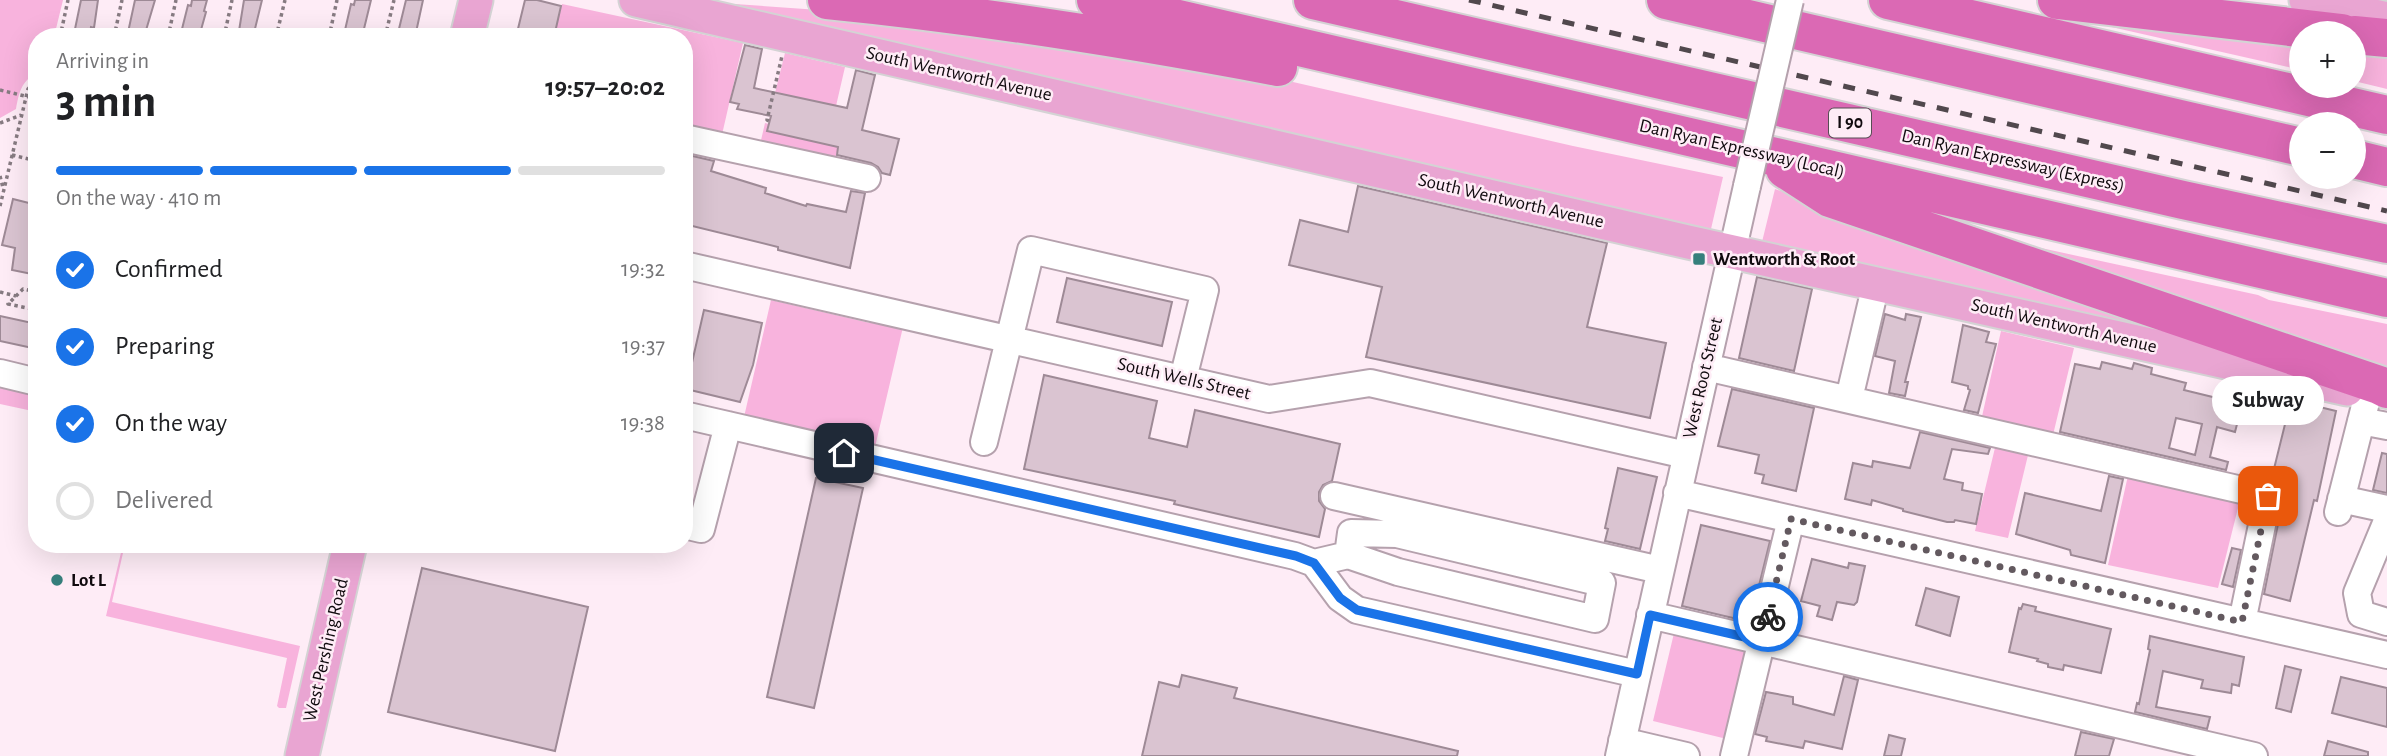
<!DOCTYPE html>
<meta charset="utf-8">
<style>
:root{--surface:#fff;--page:#f2f2f2;--text:#202124;--muted:#757577;--line:#e0e0e0;--accent:#1a73e8}
body{margin:0;font-family:"Alegreya Sans",sans-serif;background:var(--page);color:var(--text);height:100vh;display:flex;flex-direction:column;font-size:26px;white-space:nowrap}
*{box-sizing:border-box;margin:0}
p{font-size:23px;color:var(--muted)}
.icon{flex:none;width:38px;height:38px;fill:none;stroke:currentColor;stroke-width:2;stroke-linecap:round;stroke-linejoin:round}
.map{position:relative;flex:1;overflow:hidden}
.details{position:absolute;left:28px;top:28px;width:665px;height:525px;display:flex;flex-direction:column;background:var(--surface);border-radius:28px;box-shadow:0 7px 28px #0002}
.details>*{flex:none}
.tools{position:absolute;left:2289px;top:21px;display:grid;gap:14px}
.tools a{display:grid;place-items:center;width:77px;height:77px;border-radius:50%;background:var(--surface);box-shadow:0 7px 28px #0002;font-size:35px}
.pin{position:absolute;display:grid;place-items:center;width:60px;height:60px;color:#fff;margin:-30px;border-radius:14px;box-shadow:0 4px 10px #0006}
.courier{position:absolute;display:grid;place-items:center;width:70px;height:70px;margin:-35px;border:5px solid #1a73e8;border-radius:50%;background:#fff;color:#222;box-shadow:0 2px 9px #0007}
.bubble{position:absolute;height:49px;border-radius:24px;background:var(--surface);box-shadow:0 7px 28px #0002;font-size:23px;font-weight:700;line-height:49px;text-align:center}
.summary em{font-style:normal;font-weight:700}
.summary div{display:flex;flex-direction:column-reverse}
.summary{display:flex;align-items:center;justify-content:space-between;height:119px;padding:0 28px}
h1{font-size:46px;font-weight:700;line-height:52px}
.bar{display:grid;grid-template-columns:repeat(4,1fr);gap:10px 7px;align-content:center;height:84px;padding:0 28px}
.bar i{height:9px;border-radius:5px;background:var(--line)}
.bar .active{background:var(--accent)}
.bar p{grid-column:span 4}
ol{padding:0 28px;list-style:none}
li{display:flex;align-items:center;gap:21px;height:77px}
li p{margin-inline-start:auto}
li .icon{padding:7px;border-radius:50%;background:var(--accent);color:#fff;stroke-width:4}
li:last-child{color:var(--muted)}
li i{width:38px;height:38px;border:4px solid var(--line);border-radius:50%}
.map>svg:first-child{display:block}
.green{fill:#f8b3dd}
.building{fill:#dac4d1;stroke:#9e8a96;stroke-width:2;fill-rule:evenodd}
.lines{fill:none;stroke-linecap:round;stroke-linejoin:round}
.minor-casing{stroke:#b5a1ad;stroke-width:30}
.major-casing{stroke:#d4d3d4;stroke-width:37}
.highway-casing{stroke:#d4d3d4;stroke-width:42}
.path{stroke:#877b82;stroke-width:3.5;stroke-dasharray:3.5 3.5;stroke-linecap:butt}
.minor{stroke:#fff;stroke-width:26}
.major{stroke:#e9a5d2;stroke-width:33}
.highway{stroke:#db69b4;stroke-width:38}
.rail{stroke:#51484d;stroke-width:5;stroke-dasharray:12 12;stroke-linecap:butt}
.minor-bridge-casing{stroke:#b5a1ad;stroke-width:30;stroke-linecap:butt}
.minor-bridge{stroke:#fff;stroke-width:26}
.done{stroke:#63595f;stroke-width:7;stroke-dasharray:0 12.6}
.route{stroke:#1a73e8;stroke-width:9}
.poi-dot{fill:#367f7c;stroke:#feecf6;stroke-width:2.5}
.labels{text-anchor:middle;dominant-baseline:central;stroke-width:5;stroke-linejoin:round;paint-order:stroke}
.shield{fill:#feecf6;stroke:#574e54;stroke-width:2}
.shield-label{font-size:18px;font-weight:bold;fill:#100a0e}
.street-label{font-size:19px;fill:#100a0e;stroke:#feecf6}
.poi-label{font-size:19px;font-weight:bold;fill:#100a0e;stroke:#feecf6;text-anchor:start}
</style>
<div class="map">
<svg width="2387" height="756" viewBox="0 0 2387 756">
<rect width="100%" height="100%" fill="#feecf6"/>
<path class="green" d="M0,0H63L54,37H37V73C21,81 19,93 16,109L0,118Z
M562,4L743,43L721,139L684,131V37H554Z
M735,4L819,10L1249,72L1573,146L1723,177L1711,229L1703,232L733,10Z
M2054,14L2301,39V70Z
M2354,46L2387,50V89L2354,81Z
M785,53L845,67L836,106L775,93Z
M765,123L769,124L767,131L838,147L834,166L759,149Z
M1775,189L2251,352L1761,246Z
M1976,234L2258,295L2269,300L2387,324V377Z
M771,300L870,323L880,321L903,327L875,447L744,417Z
M2001,331L2074,348L2052,439L2029,451L2008,538L1975,531L2000,427L1981,421Z
M0,388L37,396V412L0,404Z
M2129,471L2241,496L2218,588L2108,565Z
M123,544H125L112,602L300,646L286,708H279L277,706L287,658L106,616Z
M1675,629L1753,646L1731,740L1653,721Z"/>
<path class="building" d="M81,0H98L94,28L91,27L90,33L75,29Z
M135,0H155L144,37H127Z
M192,0H207L204,11L206,12L199,37H184L186,30L182,29L188,5L191,6Z
M244,0H262L253,37H238Z
M355,0H371L362,37H347L348,31L345,30L351,4L354,5Z
M406,0H423L415,37H397Z
M525,0H537L561,6L554,37H516Z
M745,45L762,49L754,88L847,108L856,70L875,75L862,130L899,139L890,175L882,173L878,167L871,163L837,155L838,147L767,131L771,116L737,109L739,104L730,102Z
M684,154L714,161L711,171L766,188L765,193L806,206L807,204L846,212L851,191L865,193L850,268L778,250V247L684,224Z
M1358,186L1607,243L1587,327L1666,343L1650,418L1366,357L1382,287L1289,265L1300,220L1348,232Z
M13,199L37,205V223L30,250L37,251V275L12,270L15,248L2,245Z
M1757,277L1812,289L1794,371L1739,358Z
M1067,278L1172,302L1162,346L1057,322Z
M704,310L762,323L753,365L740,402L686,389Z
M1885,314L1905,320L1906,314L1921,317L1905,382H1908L1905,396L1889,393L1895,361L1875,356Z
M0,316L37,324V349L0,341Z
M1963,325L1989,332L1986,342L1996,344L1978,413L1964,410L1970,390L1968,389V386L1952,382Z
M2102,362L2132,369L2134,363L2152,368L2151,374L2186,383L2184,390L2225,400L2228,389L2245,393L2235,432L2217,427L2210,457L2228,462L2226,470L2060,432L2075,364L2100,369ZM2176,418L2202,424L2195,455L2169,448Z
M1044,375L1157,401L1149,438L1187,447L1195,410L1340,444L1332,481L1323,485L1319,492V501L1325,509L1319,537L1174,504L1175,501L1024,469Z
M1732,389L1814,408L1796,491L1762,483L1764,475L1755,473L1759,455L1718,446Z
M2291,400L2336,411L2317,501L2314,500L2290,601L2264,594L2283,499L2279,485L2271,481Z
M1920,432L1990,448L1988,454L1952,449L1944,479L1963,483L1962,490L1982,494L1976,524L1955,520L1954,522H1947L1903,511V509L1872,500L1871,505L1845,499L1853,463L1872,467L1873,461L1910,468Z
M2382,453L2387,454V493L2373,490Z
M1618,468L1657,477L1640,549L1605,541L1608,529L1605,528Z
M2109,476L2123,479L2105,563L2071,555L2070,550L2016,534L2025,493L2101,511Z
M816,478L863,488L814,708L767,697Z
M1701,525L1770,541L1750,622L1682,606Z
M2232,548L2241,550L2233,587L2222,584Z
M1812,559L1848,568L1849,563L1865,566L1857,602L1854,605L1837,602L1832,620L1817,616L1820,606L1801,601Z
M422,568L588,607L555,751L388,712Z
M1926,588L1959,597L1950,636L1916,625Z
M2023,604L2036,607L2035,611L2111,629L2101,673L2064,665L2063,670L2048,667V664L2037,661L2038,659L2009,652L2019,608L2021,609Z
M2150,636L2244,657L2239,686L2232,684L2231,693L2201,688L2203,680L2163,671L2156,707L2210,717L2207,729L2135,712L2137,703L2139,704L2150,650L2148,649Z
M2285,666L2301,670L2291,712L2276,708Z
M1182,675L1237,688L1234,698L1458,751L1457,756H1142L1159,682L1179,687Z
M1844,676L1858,680L1842,749L1805,741L1803,748L1766,741L1767,737L1755,734L1766,692L1793,697V704L1834,715Z
M2341,677L2387,688V727L2332,713Z
M2081,732L2114,739L2109,756H2075Z
M1889,735L1905,739L1901,756H1884Z
M2328,741L2368,752V756H2324Z"/>
<g class="lines">
<defs>
<path id="minor" d="M684,138L867,178
M684,265L1269,399L1370,383L1686,455
M1706,367L2268,496L2242,622
M0,373L37,382
M1852,386L1876,284
M684,415L1295,556L1314,563L1340,598L1357,610L1637,674
M2361,421L2387,426
M984,442L1031,250L1205,290L1183,379
M1677,493L2387,655
M1334,496L1660,570
M2341,499L2387,509
M2338,512L2368,394
M2387,521L2357,593L2361,614L2387,622
M684,525L701,529L728,425
M1314,563L1348,555L1398,572L1595,619L1602,583L1397,534L1351,533L1348,555
M1650,615L2254,756
M1622,741L1686,756
M1619,756L1747,186
M1734,756L1791,519"/>
<path id="major" d="M636,0L1688,242L2347,389
M2306,0L2387,19
M467,37L476,0
M302,756L350,544"/>
<path id="highway" d="M827,0C979,15 1129,39 1278,67
M1096,0L2387,298
M1313,0L2183,200L2387,244
M1666,0L2301,147
M1888,0L2387,115
M2057,0L2342,33
M2354,35L2387,38
M2354,159L2387,167
M1785,169L1830,198L2379,385L2387,389"/>
</defs>
<use href="#minor" class="minor-casing"/>
<use href="#major" class="major-casing"/>
<use href="#highway" class="highway-casing"/>
<path class="path" d="M60,37L68,0
M114,37L122,0
M168,37L176,0
M224,37L232,0
M276,37L285,0
M329,37L337,0
M385,37L394,0
M0,90L37,99
M769,121L767,120L782,56
M0,123L21,115
M12,155L37,161
M0,176L3,188
M0,206L28,89L37,79
M0,292L16,296
M37,292L23,289L8,304L37,310"/>
<use href="#minor" class="minor"/>
<use href="#major" class="major"/>
<use href="#highway" class="highway"/>
<path class="rail" d="M1469,0L2387,211"/>
<defs>
<path id="minor-bridge" d="M1747,186L1790,0"/>
</defs>
<use href="#minor-bridge" class="minor-bridge-casing"/>
<use href="#minor-bridge" class="minor-bridge"/>
</g>
<g class="lines">
<path class="done" d="M1768,617L1791,519L2242,622L2268,496"/>
<path class="route" d="M844,453L1296,556L1314,563L1340,598L1357,610L1637,674L1650,615L1762,641L1768,617"/>
</g>
<g class="poi-dot">
<rect x="1692" y="252" width="14" height="14" rx="3.5"/>
<circle cx="57" cy="580" r="7"/>
</g>
<g class="labels">
<rect class="shield" x="1829" y="108.5" width="42" height="29" rx="5"/>
<g class="shield-label">
<text x="1850" y="123">I 90</text>
</g>
<g class="street-label">
<text transform="translate(959 74) rotate(13)">South Wentworth Avenue</text>
<text transform="translate(1742 149) rotate(13)">Dan Ryan Expressway (Local)</text>
<text transform="translate(2013 161) rotate(13)">Dan Ryan Expressway (Express)</text>
<text transform="translate(1511 201) rotate(13)">South Wentworth Avenue</text>
<text transform="translate(2064 326) rotate(13)">South Wentworth Avenue</text>
<text transform="translate(1703 378) rotate(-77)">West Root Street</text>
<text transform="translate(1184 379) rotate(13)">South Wells Street</text>
<text transform="translate(326 650) rotate(-77)">West Pershing Road</text>
</g>
<g class="poi-label">
<text x="1713" y="259">Wentworth &amp; Root</text>
<text x="71" y="580">Lot L</text>
</g>
</g>
</svg>
<div class="tools">
<a>+</a>
<a>−</a>
</div>
<div class="pin" style="left:2268px;top:496px;background:#ea580c"><svg class="icon" aria-label="bag" viewBox="0 0 24 24"><path d="M5 8h14l-1 12H6zM9 8a3 3 0 0 1 6 0"/></svg></div>
<div class="pin" style="left:844px;top:453px;background:#1f2937"><svg class="icon" aria-label="home" viewBox="0 0 24 24"><path d="M3 11l9-7 9 7M6 9v11h12V9"/></svg></div>
<div class="courier" style="left:1768px;top:617px"><svg class="icon" aria-label="bike" viewBox="0 0 24 24"><circle cx="6" cy="16" r="4"/><circle cx="18" cy="16" r="4"/><path d="M6 16l4-8h5l3 8M10 8l3 8H6M13 5h3"/></svg></div>
<div class="bubble" style="left:2212px;top:376px;width:112px">Subway</div>
<section class="details">
<div class="summary"><div><h1>3 min</h1><p>Arriving in</p></div><em>19:57–20:02</em></div>
<div class="bar"><i class="active"></i><i class="active"></i><i class="active"></i><i></i><p>On the way · 410 m</p></div>
<ol>
<li><svg class="icon" aria-label="check" viewBox="0 0 24 24"><path d="M5 12l5 5 9-10"/></svg>Confirmed<p>19:32</p></li>
<li><svg class="icon" aria-label="check" viewBox="0 0 24 24"><path d="M5 12l5 5 9-10"/></svg>Preparing<p>19:37</p></li>
<li><svg class="icon" aria-label="check" viewBox="0 0 24 24"><path d="M5 12l5 5 9-10"/></svg>On the way<p>19:38</p></li>
<li><i></i>Delivered</li>
</ol>
</section>
</div>
